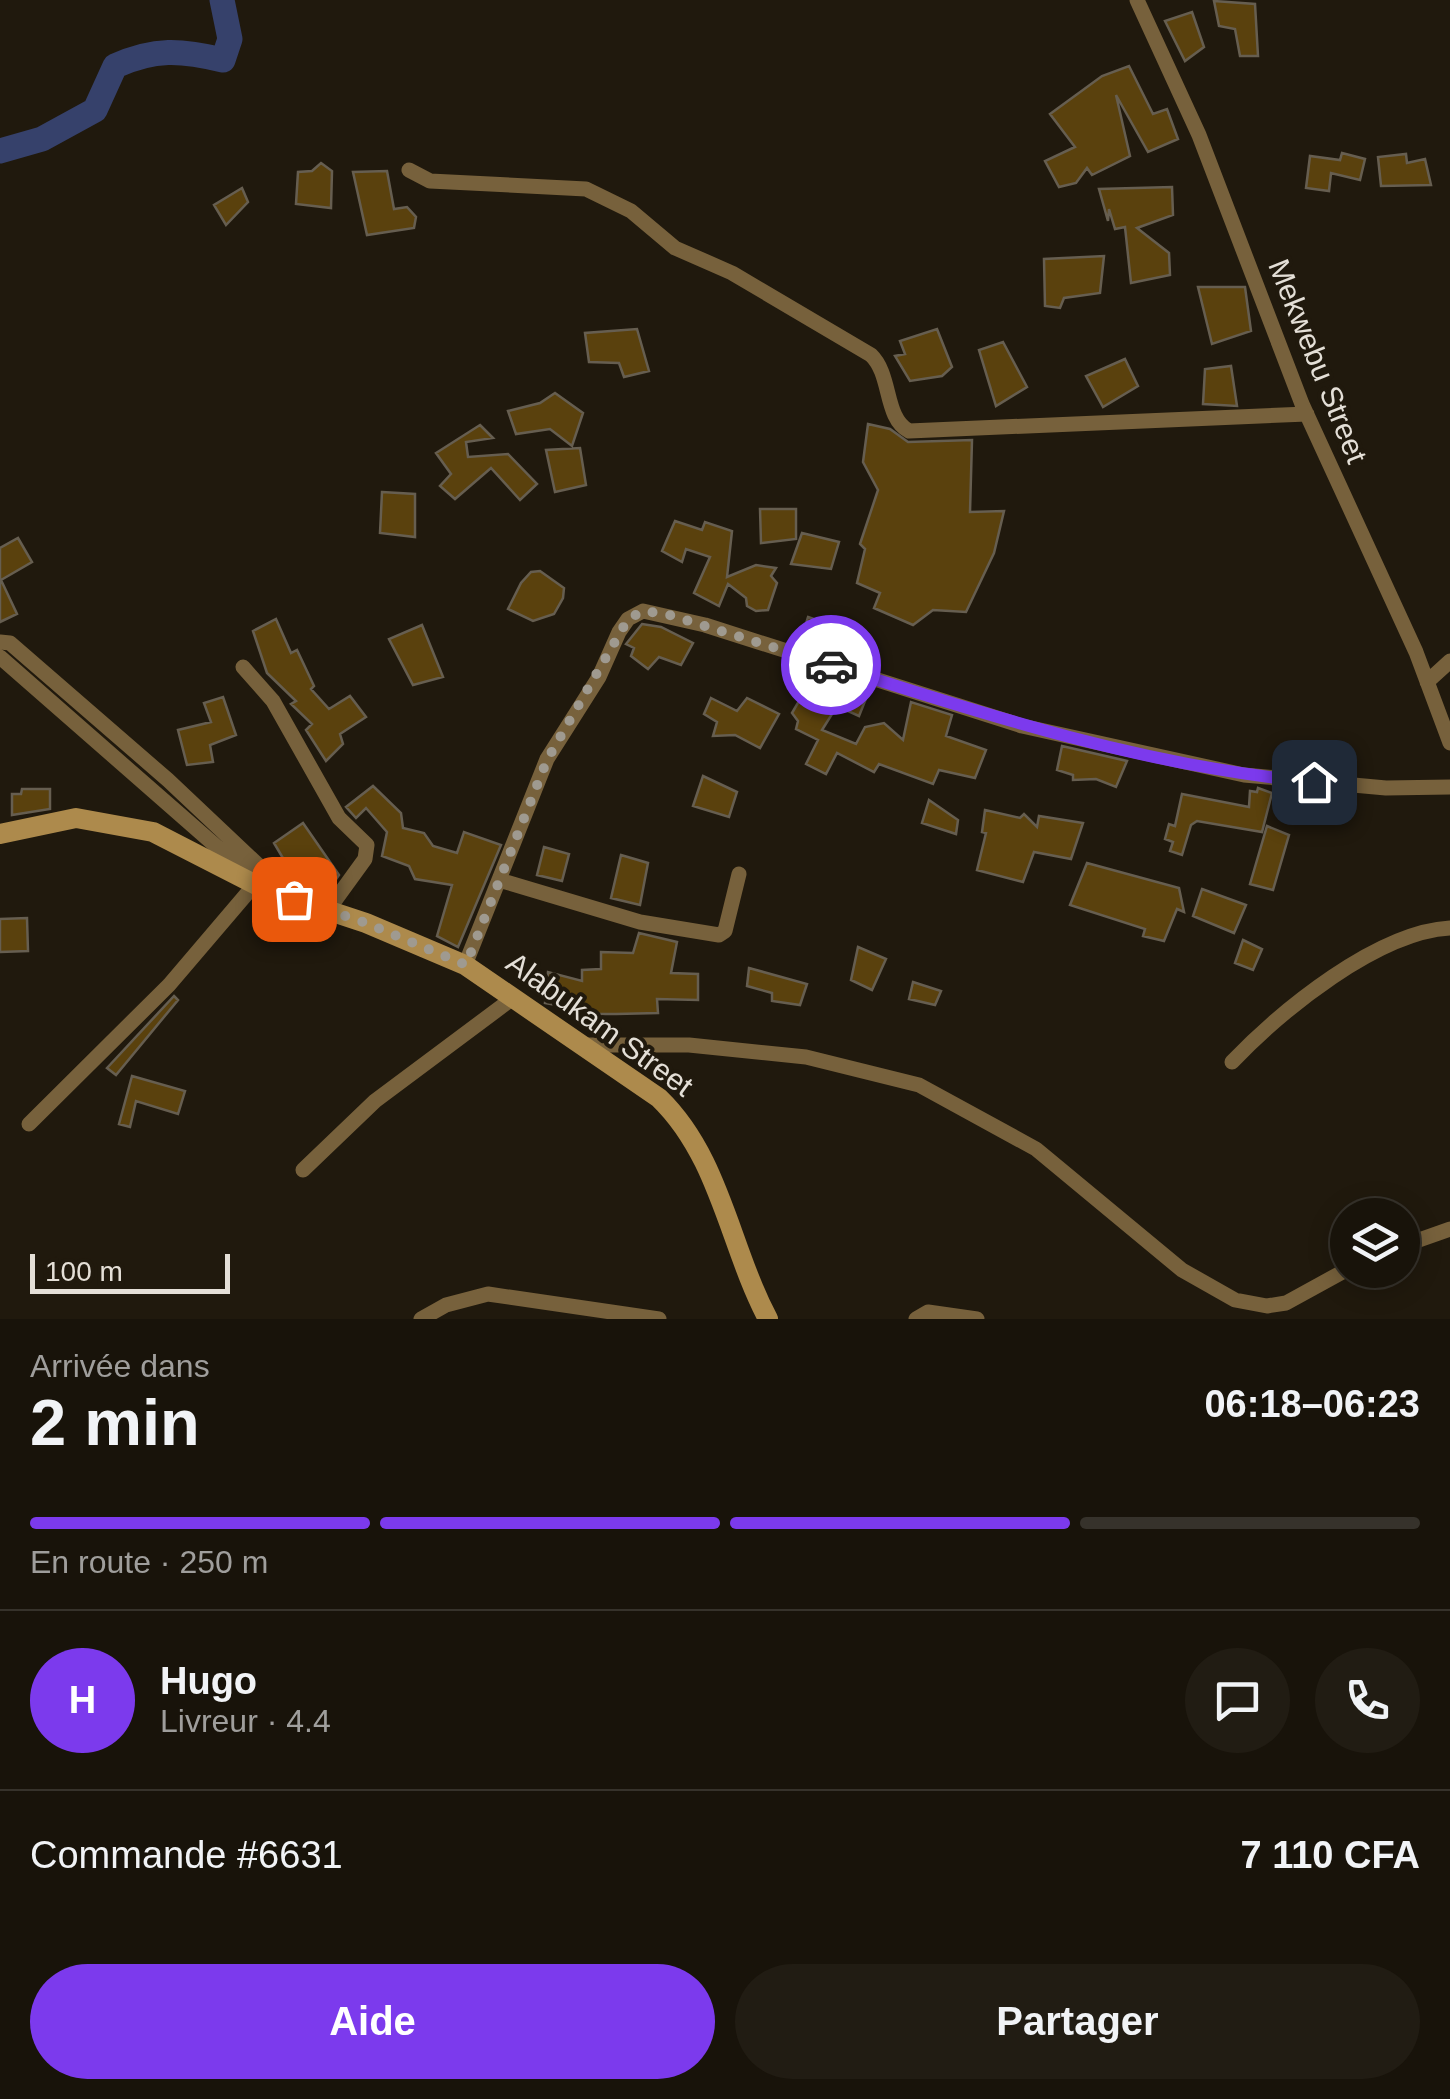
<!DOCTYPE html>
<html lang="fr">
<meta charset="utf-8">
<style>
:root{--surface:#18130a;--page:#211c13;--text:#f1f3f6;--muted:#9f9e9c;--line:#36322b;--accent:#7c3aed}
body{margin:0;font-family:Helvetica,sans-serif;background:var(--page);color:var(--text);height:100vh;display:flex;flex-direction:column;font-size:38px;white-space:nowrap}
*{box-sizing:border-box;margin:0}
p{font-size:32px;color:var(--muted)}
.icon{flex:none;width:55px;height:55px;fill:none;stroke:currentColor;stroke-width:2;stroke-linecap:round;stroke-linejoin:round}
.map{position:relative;height:1319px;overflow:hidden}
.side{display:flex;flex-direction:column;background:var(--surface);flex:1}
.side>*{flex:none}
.controls{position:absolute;left:1330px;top:1198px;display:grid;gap:20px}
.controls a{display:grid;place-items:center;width:90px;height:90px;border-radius:50%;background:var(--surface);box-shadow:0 5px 25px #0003,0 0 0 2px var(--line);font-size:50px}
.scale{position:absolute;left:30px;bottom:25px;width:200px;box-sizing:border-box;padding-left:10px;border:5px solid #e4dfd7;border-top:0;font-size:28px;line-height:35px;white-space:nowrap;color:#e4dfd7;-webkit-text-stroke:8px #20190d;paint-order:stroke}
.pin{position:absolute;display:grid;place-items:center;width:85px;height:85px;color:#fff;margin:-42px;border-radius:20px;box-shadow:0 5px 15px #0006}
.courier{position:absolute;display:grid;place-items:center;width:100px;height:100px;margin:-50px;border:8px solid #7c3aed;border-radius:50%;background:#fff;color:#222;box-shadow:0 2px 12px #0007}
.summary em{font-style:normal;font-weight:700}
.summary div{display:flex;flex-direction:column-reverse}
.summary{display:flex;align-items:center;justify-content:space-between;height:170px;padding:0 30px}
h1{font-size:65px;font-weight:700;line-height:75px}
.bar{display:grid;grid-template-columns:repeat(4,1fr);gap:15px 10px;align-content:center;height:120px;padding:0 30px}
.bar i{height:12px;border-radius:8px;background:var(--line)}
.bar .on{background:var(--accent)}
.bar p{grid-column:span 4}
.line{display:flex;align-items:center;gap:25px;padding:0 30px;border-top:2px solid var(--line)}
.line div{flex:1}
.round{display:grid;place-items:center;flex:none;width:105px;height:105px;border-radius:52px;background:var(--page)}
.cta{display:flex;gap:20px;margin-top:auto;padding:20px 30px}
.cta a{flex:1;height:115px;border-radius:60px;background:var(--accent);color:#fff;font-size:40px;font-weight:700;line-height:115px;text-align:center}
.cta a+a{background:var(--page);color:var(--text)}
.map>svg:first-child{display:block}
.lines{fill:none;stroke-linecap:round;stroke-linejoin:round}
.river{stroke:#36416b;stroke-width:25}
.building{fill:#5a410d;stroke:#665e50;stroke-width:2.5}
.street{stroke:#77613c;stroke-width:15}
.secondary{stroke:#ad8a4c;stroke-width:20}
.done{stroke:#9f9a90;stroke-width:10;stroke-dasharray:0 18}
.route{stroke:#7c3aed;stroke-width:12}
.labels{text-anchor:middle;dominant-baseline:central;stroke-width:8;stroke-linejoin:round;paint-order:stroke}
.street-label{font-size:30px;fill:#e4dfd7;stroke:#20190d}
</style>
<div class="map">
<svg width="1450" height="1319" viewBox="0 0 1450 1319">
<rect width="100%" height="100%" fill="#20190d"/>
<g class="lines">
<path class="river" d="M0,151L42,139L95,110L115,66C155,48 181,50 223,60L230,39L222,0"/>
</g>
<path class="building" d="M1214,1L1255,4L1258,56H1240L1235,29L1219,26Z
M1192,12L1204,47L1185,61L1165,21Z
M1129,66L1153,114L1167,109L1178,139L1148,152L1116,95L1130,156L1092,175L1087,168L1076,183L1059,187L1045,161L1075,147L1050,114L1102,76Z
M1342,153L1365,159L1360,180L1331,173L1329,191L1306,188L1310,156L1340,160Z
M1406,154L1407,163L1425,159L1431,185L1381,186L1378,157Z
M321,163L332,171L331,208L296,204L298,172L312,171Z
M387,171L394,209L407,207L416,217L414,228L367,235L353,172Z
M1172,187L1173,215L1137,228L1169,253L1170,275L1131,283L1125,227L1115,229L1109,209L1108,221L1099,189Z
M242,188L248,202L226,225L214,205Z
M1104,256L1100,293L1064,298L1060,308L1045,306L1044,259Z
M1198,287H1245L1251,331L1212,344Z
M637,329L649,371L624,377L619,363L589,362L585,333Z
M937,329L952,367L942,376L910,381L895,356L905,354L900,341Z
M1003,342L1027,387L996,406L979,350Z
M1125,359L1138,386L1103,407L1086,376Z
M1231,366L1237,406L1203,404L1205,369Z
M555,393L583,413L572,446L550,429L516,434L508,411L540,403Z
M868,424L890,429L908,442L972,440L970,512L1004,511L994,553L966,612L933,610L913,625L874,608L880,593L857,583L865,549L860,544L878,490L863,462Z
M480,425L493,438L466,442L468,457L508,454L537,484L520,500L491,468L455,499L440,486L451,474L436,453Z
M580,448L586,485L555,492L546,450Z
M382,492L415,494V537L380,533Z
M760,509H796V539L761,543Z
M675,521L702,530L705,522L732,531L727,577L756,565L776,568L771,576L777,583L768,610L756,611L747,606L746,598L728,584L719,606L694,593L710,557L686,549L682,562L662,551Z
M802,533L839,542L831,569L791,564Z
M18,538L32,562L1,580L17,614L0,622V548Z
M540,571L564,588L563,598L554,614L533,621L508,609L521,583L531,572Z
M808,617L840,628L831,653L800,643Z
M276,619L291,653L297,650L314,686L311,689L329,709L350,696L366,717L340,734L343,744L326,761L306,730L312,724L291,704L296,701L267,673L253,631Z
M642,624L661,627L693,643L681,665L659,657L648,669L631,656L634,648L626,644Z
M422,625L443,677L413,685L389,639Z
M816,672L869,691L859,716L837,706L822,730L856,744L865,727L884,723L903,740L911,702L952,715L946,736L986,750L975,778L939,770L933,784L879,764L874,772L837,753L826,774L806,764L818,740L796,729L798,721L792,713Z
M223,697L236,735L210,745L213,762L187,765L178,730L211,722L204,703Z
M711,698L737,711L747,698L779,714L760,748L735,735L713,736L717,722L704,714Z
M1062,746L1127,761L1116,787L1096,779L1073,780V775L1057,770Z
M703,776L737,792L729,817L693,806Z
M373,786L401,813L403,828L424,833L433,846L457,853L464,832L501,845L458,947L437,936L452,885L415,879L409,866L382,856L387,832L366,808L356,818L346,807Z
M1258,788L1272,793L1262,832L1197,821L1191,825L1182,855L1170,851L1173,842L1165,839L1169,824L1175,826L1182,794L1249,807L1250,791L1257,792Z
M22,789H50V809L12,815V794H21Z
M929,800L958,820L956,834L922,823Z
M985,810L1020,818L1024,814L1037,827L1039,816L1083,823L1071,859L1034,852L1023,882L977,870L986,833L982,832Z
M303,823L339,875L325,895L300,887L274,843Z
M1267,826L1289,835L1273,890L1250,884Z
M544,847L569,854L562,881L537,875Z
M621,855L648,863L640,905L611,898Z
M1087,863L1179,888L1184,912L1177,909L1164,941L1143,936L1145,929L1070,905Z
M1202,889L1246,905L1234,933L1193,916Z
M27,918L28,951L0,952V919Z
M639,933L677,942L671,973L698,974V1000L657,999L658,1013L616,1014H583V1010L545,1003L548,972L582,981V970L601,969V952L633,953Z
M1243,940L1262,949L1253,970L1235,963Z
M858,947L886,959L872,990L851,980Z
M749,968L807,984L800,1005L772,1001V993L747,986Z
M913,982L941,991L935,1005L909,999Z
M174,996L178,1000L116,1075L107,1068Z
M132,1076L185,1091L178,1114L136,1101L130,1127L119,1124Z"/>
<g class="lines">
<path class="street" d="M1137,0L1199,135L1302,404L1416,652L1450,743
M409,170L430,181L586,189L631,211L675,248L732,273L871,355C892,375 884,418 909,431L1307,414
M0,642L10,643L168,780L291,896
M0,657L249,875
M243,667L273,701L339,818L367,845L365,859L328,910
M1427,682L1450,661
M499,880L640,922L719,935L725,931L739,874
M465,965L547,759L599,677L619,632L628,619L643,611L705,625L1022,726L1244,775L1386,788L1450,787
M584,1045H689L806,1057L919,1085L1036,1149L1182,1270L1235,1300L1267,1306L1286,1303L1348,1269
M1232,1062C1282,1010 1377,932 1450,928
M29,1124L169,985L255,884
M303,1170L375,1101L513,998
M1402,1246L1450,1229
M421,1319L446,1305L488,1294L659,1319
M916,1319L928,1312L977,1319"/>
<path class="secondary" d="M0,834L76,818L153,832L266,890L366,923L465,965L659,1098C720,1157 729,1245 768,1319"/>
</g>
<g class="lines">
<path class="done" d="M294,899L366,923L466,965L547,760L628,619L643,611L666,614L831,665"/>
<path class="route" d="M831,665C988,716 1149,767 1314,782"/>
</g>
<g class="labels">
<g class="street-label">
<text transform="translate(1318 361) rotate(68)">Mekwebu Street</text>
<text transform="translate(600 1024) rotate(36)">Alabukam Street</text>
</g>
</g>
</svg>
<div class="controls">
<a><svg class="icon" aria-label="layers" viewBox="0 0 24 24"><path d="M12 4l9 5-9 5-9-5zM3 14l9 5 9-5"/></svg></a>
</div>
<div class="scale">100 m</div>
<div class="pin" style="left:294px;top:899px;background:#ea580c"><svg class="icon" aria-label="bag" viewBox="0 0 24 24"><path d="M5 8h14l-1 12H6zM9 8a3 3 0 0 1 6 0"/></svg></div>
<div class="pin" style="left:1314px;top:782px;background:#1f2937"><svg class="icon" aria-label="home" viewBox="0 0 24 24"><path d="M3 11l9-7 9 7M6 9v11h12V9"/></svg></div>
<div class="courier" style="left:831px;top:665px"><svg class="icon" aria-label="car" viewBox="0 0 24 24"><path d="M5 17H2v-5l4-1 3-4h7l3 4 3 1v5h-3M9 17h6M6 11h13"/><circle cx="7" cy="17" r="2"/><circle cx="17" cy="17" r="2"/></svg></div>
</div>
<section class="side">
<div class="summary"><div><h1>2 min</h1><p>Arrivée dans</p></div><em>06:18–06:23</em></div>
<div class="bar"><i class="on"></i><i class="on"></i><i class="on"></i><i></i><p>En route · 250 m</p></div>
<div class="line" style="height:180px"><b class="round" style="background:var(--accent);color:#fff">H</b><div><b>Hugo</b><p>Livreur · 4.4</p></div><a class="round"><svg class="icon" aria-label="chat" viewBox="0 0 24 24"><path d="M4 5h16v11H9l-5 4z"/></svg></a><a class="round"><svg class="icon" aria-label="phone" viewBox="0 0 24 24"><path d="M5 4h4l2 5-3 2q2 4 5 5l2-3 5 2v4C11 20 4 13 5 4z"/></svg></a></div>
<div class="line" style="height:130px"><div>Commande #6631</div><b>7 110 CFA</b></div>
<div class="cta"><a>Aide</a><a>Partager</a></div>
</section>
